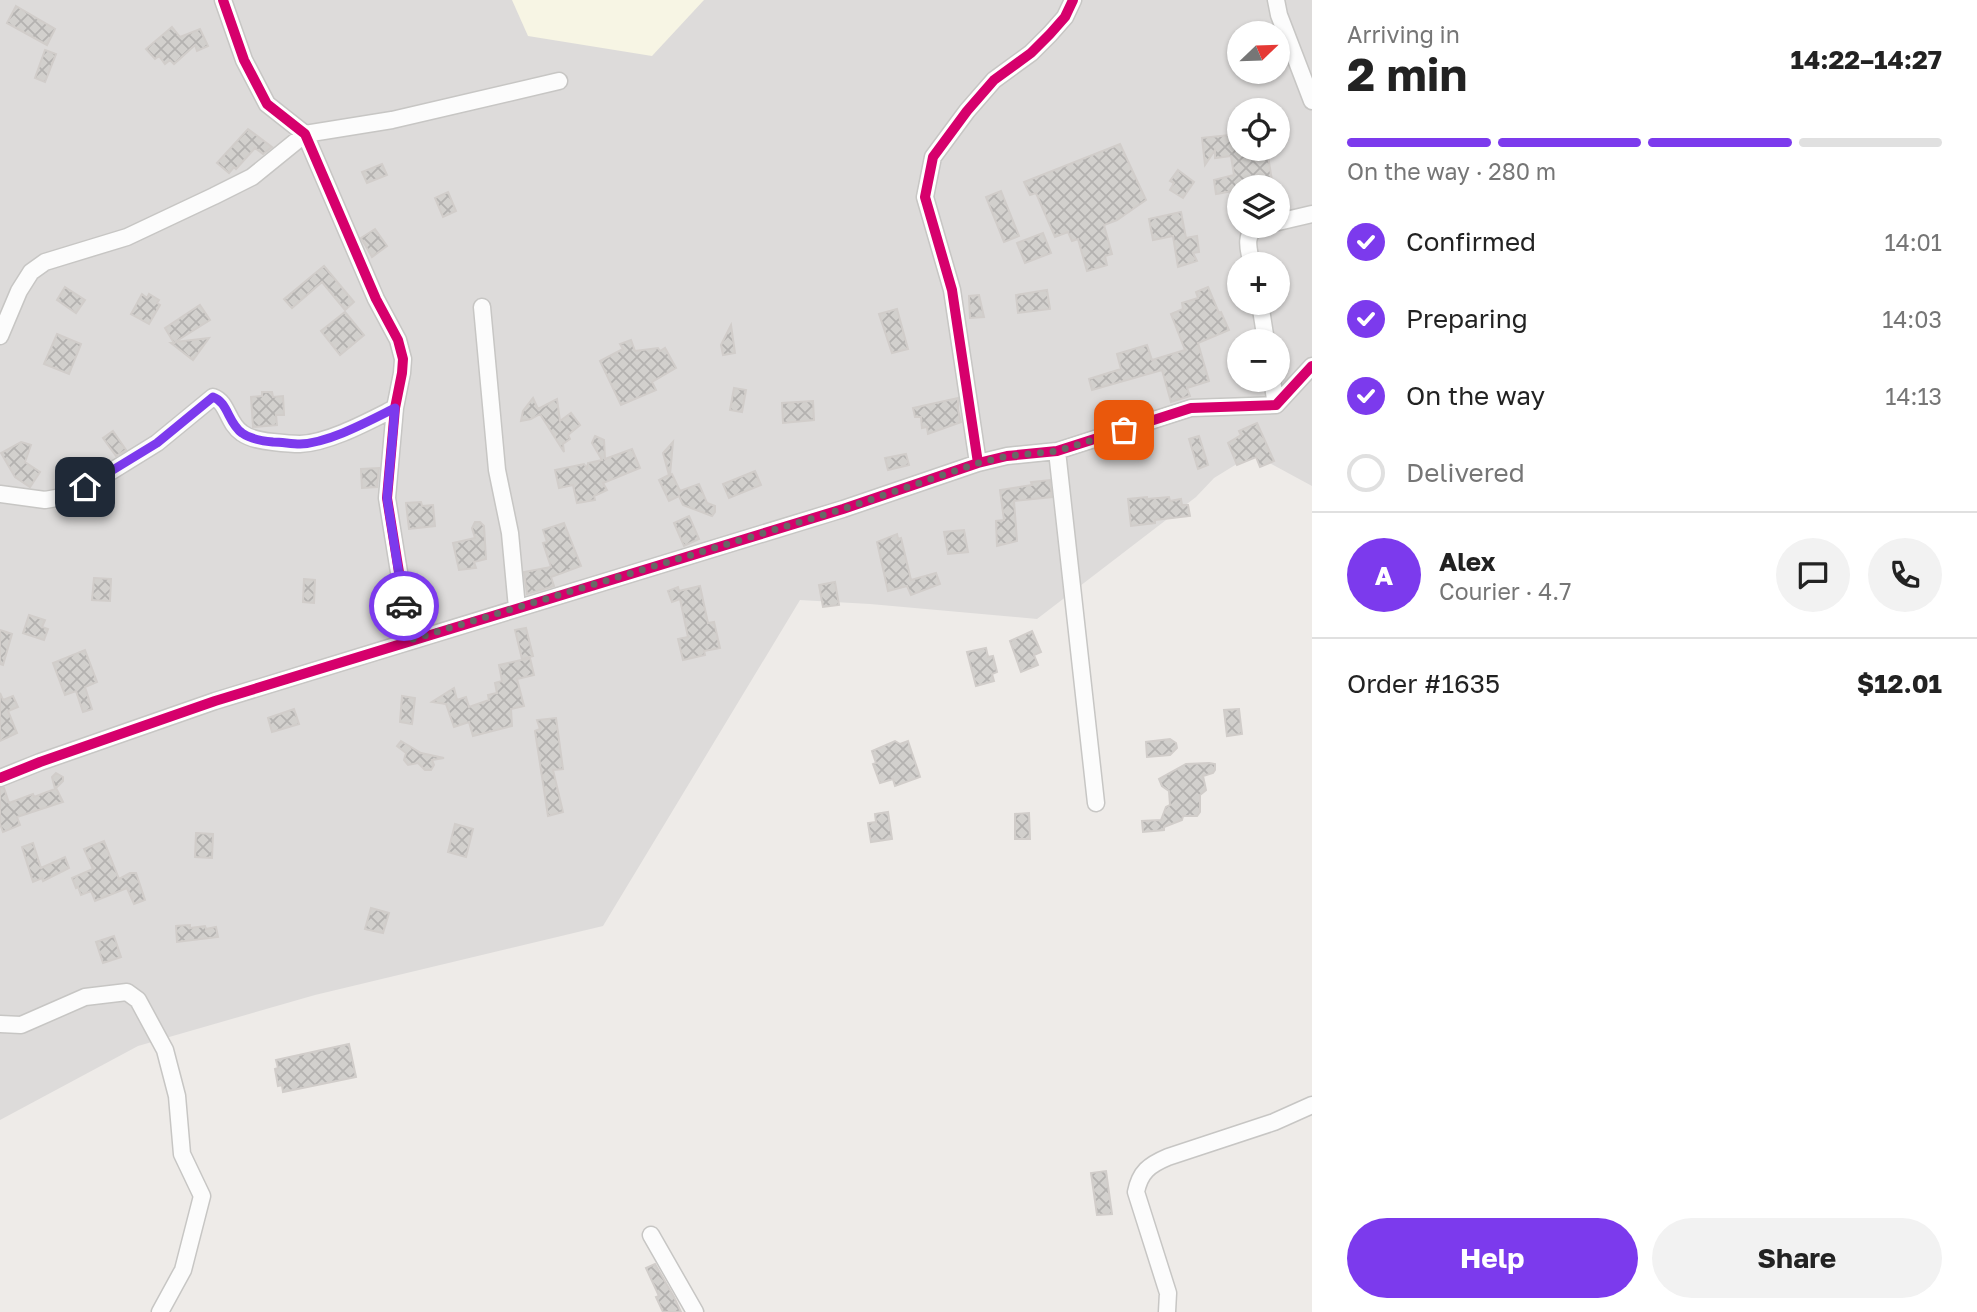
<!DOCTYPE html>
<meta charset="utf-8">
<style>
:root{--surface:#fff;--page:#f2f2f2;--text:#222;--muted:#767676;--line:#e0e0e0;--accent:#7c3aed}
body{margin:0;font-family:"Golos Text",sans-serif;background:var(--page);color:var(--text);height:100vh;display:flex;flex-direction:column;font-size:26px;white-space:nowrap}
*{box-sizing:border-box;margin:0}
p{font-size:23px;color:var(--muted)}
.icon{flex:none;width:38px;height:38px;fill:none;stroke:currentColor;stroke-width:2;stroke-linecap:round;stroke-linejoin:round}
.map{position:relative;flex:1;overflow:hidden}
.side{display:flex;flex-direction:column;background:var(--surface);width:665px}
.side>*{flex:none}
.needle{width:46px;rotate:67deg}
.buttons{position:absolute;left:1227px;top:21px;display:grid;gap:14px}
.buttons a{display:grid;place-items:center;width:63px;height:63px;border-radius:50%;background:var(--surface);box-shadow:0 2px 5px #0004;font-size:35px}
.pin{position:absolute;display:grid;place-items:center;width:60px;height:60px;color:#fff;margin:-30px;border-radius:14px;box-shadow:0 4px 10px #0006}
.courier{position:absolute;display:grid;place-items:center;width:70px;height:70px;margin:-35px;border:5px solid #7c3aed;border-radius:50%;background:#fff;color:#222;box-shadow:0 2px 9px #0007}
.headline em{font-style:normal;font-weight:700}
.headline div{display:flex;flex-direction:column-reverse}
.headline{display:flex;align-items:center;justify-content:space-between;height:119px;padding:0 35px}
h1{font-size:46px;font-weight:700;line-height:52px}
.bar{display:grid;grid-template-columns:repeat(4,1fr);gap:10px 7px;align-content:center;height:84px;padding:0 35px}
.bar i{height:9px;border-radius:5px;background:var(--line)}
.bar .on{background:var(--accent)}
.bar p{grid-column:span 4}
.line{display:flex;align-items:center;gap:18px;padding:0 35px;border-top:2px solid var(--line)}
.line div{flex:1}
.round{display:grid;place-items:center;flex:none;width:74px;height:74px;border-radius:37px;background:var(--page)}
ol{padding:0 35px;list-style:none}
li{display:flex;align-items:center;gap:21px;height:77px}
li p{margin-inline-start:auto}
li .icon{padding:7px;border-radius:50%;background:var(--accent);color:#fff;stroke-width:4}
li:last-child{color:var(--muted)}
li i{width:38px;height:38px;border:4px solid var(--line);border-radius:50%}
.cta{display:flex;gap:14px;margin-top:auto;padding:14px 35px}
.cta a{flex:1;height:80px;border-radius:42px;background:var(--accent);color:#fff;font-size:28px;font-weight:700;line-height:80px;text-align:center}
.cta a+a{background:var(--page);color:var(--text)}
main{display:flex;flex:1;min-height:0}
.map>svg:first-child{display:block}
.residential{fill:#dddbda;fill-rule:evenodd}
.education{fill:#f7f5e4}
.building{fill:url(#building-cross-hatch);stroke:#d1cdca;stroke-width:2}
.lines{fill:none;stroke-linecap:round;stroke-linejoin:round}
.minor-casing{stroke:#c7c6c4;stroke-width:19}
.minor{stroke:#fcfcfc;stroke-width:16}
.cycleway-casing{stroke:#fff;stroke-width:15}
.cycleway{stroke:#d6006c;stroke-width:10}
.done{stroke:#686766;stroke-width:7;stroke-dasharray:0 12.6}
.route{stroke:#7c3aed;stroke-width:9}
</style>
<main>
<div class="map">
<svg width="1312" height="1312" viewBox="0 0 1312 1312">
<defs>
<pattern id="building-cross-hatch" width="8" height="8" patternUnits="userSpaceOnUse" patternTransform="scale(1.75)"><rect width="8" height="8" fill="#d2d0cd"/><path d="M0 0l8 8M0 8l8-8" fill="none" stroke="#b4b2b0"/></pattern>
</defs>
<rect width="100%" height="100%" fill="#eeebe8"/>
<path class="residential" d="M0,0H1312V486L1253,454L1214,478L1196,497L1037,619L870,604L800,600L603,926L315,995L138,1046L0,1120ZM1239,33H1278V72H1239ZM1239,110H1278V149H1239ZM1239,187H1278V226H1239ZM1239,264H1278V303H1239ZM1239,341H1278V380H1239Z"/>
<path class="education" d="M512,0H704L652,56L528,36Z"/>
<path class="building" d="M16,6L55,29L47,45L7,23Z
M172,27L180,37L200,29L208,46L197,51L195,45L174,64L170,60L165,64L159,56L155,59L146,49Z
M45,50L56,54L45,82L35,78Z
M248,129L272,147L263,154L255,148L236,169L234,167L229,173L217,163Z
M1239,134V152L1267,149L1272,181L1251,184V187H1239V190L1216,194L1214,180L1234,175L1231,156L1215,158V150L1205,165L1202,138Z
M1120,144L1146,200L1117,220L1104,225L1112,254L1105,256L1107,265L1087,271L1078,239L1072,241L1068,232L1055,237L1036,193L1030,195L1024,182Z
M382,164L387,175L367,183L362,172Z
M1178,170L1194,182L1183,198L1170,190L1174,183L1170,181Z
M1001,191L1019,236L1004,242L986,197Z
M448,192L456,211L443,217L435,198Z
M1181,212L1186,238L1197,236L1199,252L1193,253L1197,261L1178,267L1173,236L1153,240L1149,219Z
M375,229L387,246L372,257L361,238Z
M1043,233L1051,253L1025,263L1017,243Z
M324,266L354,302L345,310L322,282L292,308L284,299Z
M65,287L85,300L76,313L57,300Z
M1208,287L1219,313L1221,312L1229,330L1198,343L1209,381L1187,388L1190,396L1171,402L1162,370L1092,390L1089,379L1121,369L1117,354L1147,345L1152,360L1185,350L1171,314L1183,309L1182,303L1198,298L1196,292Z
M1047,290L1050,309L1018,313L1016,295Z
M142,294L147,298L149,294L159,300L157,303L160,305L149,324L131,314Z
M979,295L984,317L970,318L969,296Z
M200,305L210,320L175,342L209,338L193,360L171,343H174L165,328Z
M897,309L908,349L892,353L879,314Z
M345,312L364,335L340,355L321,331Z
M731,325L735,353L723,355L721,345Z
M57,334L81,344L69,374L44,364Z
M631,340L635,351L658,348L660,351L665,348L676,368L652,382L656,390L621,405L600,361L623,349L620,344Z
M734,388L746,390L742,412L730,410Z
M262,392H272L273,397L283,396L284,415H276L277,425L253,427L251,397L262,396Z
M533,398L538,409L557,399L560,421L571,413L580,425L568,435L570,439L563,444L564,452L540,414L531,419L521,421L523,411Z
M958,398V410L961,422L928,434L927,427L922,428L921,417H915L913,408Z
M813,401L814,420L783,423L782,403Z
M1257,423L1274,461L1260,467L1256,457L1237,465L1228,443L1241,435L1239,431Z
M113,431L126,450L116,456L103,438Z
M595,436L604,440L605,459L632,449L640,468L603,483L607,490L594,496L595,500L577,503L573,485L559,488L555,470L584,464L587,468L588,463L602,460L592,443Z
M1199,436L1208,465L1198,469L1189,439Z
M21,442L31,445L25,462L40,472L30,487L15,477L1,453Z
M673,442L670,475L672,474L680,491L699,484L707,503L715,506V512L712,516L683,505L679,496L669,501L659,480L669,475L663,453Z
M906,454L909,465L888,470L885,458Z
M379,468L377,487L362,488L361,469Z
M755,471L761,485L729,498L723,484Z
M1050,480L1052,497L1014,501L1017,541L997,546L996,521L1004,520L1000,490L1032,485L1031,482Z
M1147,497V499L1169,497L1170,501L1181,499L1182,505H1188L1190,516L1155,520V523L1131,526L1128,499Z
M421,502L422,506L433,505L435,526L409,529L406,503Z
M689,516L699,539L684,546L674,523Z
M475,522H480L484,526L486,559L474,562L476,568L459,570L453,543L475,538L472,528Z
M564,523L581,566L551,577L554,586L527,594L524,572L551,567L543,543L547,542L543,530Z
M964,530L968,552L948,554L944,532Z
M897,534L898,539L901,538L911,580L936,573L940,584L911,595L907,586L888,591L877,542Z
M94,578L111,579L110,601L92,600Z
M304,579L315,580L314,603L303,602Z
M835,582L839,605L823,607L819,585Z
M700,586L708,623L714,622L720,648L704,651L705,655L683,660L678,639L688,637L680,599L672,602L668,591L678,587L679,591Z
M29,615L45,620L42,627L48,629L44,640L23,633Z
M526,628L533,656L522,659L515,630Z
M0,630L12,634L3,665L0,664Z
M1032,631L1041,652L1034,655L1038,665L1021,672L1010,641Z
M986,648L988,657L993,656L997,672L992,674L994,681L976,686L967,652Z
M85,650L97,682L85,687L92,709L83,712L76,691L65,695L53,663Z
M530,658L534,675L517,679L524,706L511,709L512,726L473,736L469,722L454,727L446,704L432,702L454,688L457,700L466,697L469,707L489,700L488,695L497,693L495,683L502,681L499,665Z
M0,693L3,700L13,696L18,707L8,711L17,733L0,741Z
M402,696L415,698L412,724L400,722Z
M294,709L299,724L272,732L268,718Z
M1239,709L1242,734L1227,736L1224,710Z
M556,718L563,769L553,770L563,812L548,816L535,731L540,729L537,720Z
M1170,739L1176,743L1177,748L1170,755L1147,757L1146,742Z
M401,741L421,753L444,758L432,760L434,765L431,770H425L418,763L408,765L404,760L406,753L397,746Z
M895,741L900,744L908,741L920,777L895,786L893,779L880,783L873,764L876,763L872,751Z
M1209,763L1215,764V770L1213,773L1203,776L1206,790L1200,795V812L1197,816H1183L1182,820L1164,827V830L1143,832L1142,821L1161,820L1166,807L1170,805L1169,791L1162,786L1159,779L1186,764Z
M56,773L63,777V781L56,788L63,802L17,817L20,825L3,832L0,824V788H4L9,803L33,794L34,797L55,789L52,777Z
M888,812L892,839L871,842L868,823L876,822L875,814Z
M1029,813L1030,839H1015V814Z
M455,824L473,829L466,857L448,852Z
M196,833L213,834L212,858L195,857Z
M104,841L119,879L130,873H136L145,900L134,904L127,888L95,901L91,891L81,895L78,887L76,888L72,878L93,869L84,849Z
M33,843L41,868L65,857L69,868L43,881L42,878L33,882L22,847Z
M371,908L389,913L383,933L365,929Z
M190,925V928L205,926L206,929L216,927L218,937L177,942L176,926Z
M114,936L121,957L103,963L96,942Z
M349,1044L356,1077L283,1092L282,1085L278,1086L275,1069L278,1068L276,1060Z
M1106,1171L1112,1214L1097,1215L1091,1173Z
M655,1264L674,1297L681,1312H663L656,1297L659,1296L646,1268Z"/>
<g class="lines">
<defs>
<path id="minor" d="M223,0L244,60L267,104L305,134L376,299L398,340L403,359L402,373L395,408L387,498L410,640
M1276,0L1279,15L1312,101
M1278,222L1312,214
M1252,264C1248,249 1243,231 1261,226
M1260,303L1266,341
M482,307L497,470L510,533L517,608
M0,336L19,291L31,272L45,262L127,237L214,196L252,177L305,134L392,120L559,81
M1272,380L1276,405
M1057,451L1096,803
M978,463L952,290L925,197L933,157L967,111L994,80L1031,53L1050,34L1065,17L1073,0
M0,494L45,500L73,495L157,443L213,397C228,402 227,423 242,433C250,439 263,441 273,442C282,443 291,444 300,444C329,443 369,421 395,408
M0,778L40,762L215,701L843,509L978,463L1007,456L1057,451L1191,408L1276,405L1312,366
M0,1024L21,1025L85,997L127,992L138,1000L165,1050L177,1096L182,1154L202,1196L183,1270L160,1312
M651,1235L695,1312
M1167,1312L1168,1293L1136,1192C1140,1172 1149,1165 1168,1157L1274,1122L1312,1105"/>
</defs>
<use href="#minor" class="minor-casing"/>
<use href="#minor" class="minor"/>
<defs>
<path id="cycleway" d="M223,0L244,60L267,104L305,134L376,299L398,340L403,359L402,373L395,408L387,498L410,640
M978,463L952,290L925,197L933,157L967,111L994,80L1031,53L1050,34L1065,17L1073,0
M0,778L40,762L215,701L843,509L978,463L1007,456L1057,451L1191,408L1276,405L1312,366"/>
</defs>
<use href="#cycleway" class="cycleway-casing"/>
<use href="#cycleway" class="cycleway"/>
</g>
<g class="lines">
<path class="done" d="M404,606L410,640L843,509L978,463L1007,456L1057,451L1124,430"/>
<path class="route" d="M85,487L157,443L213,397C228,402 228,423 242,433C250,439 263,441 273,442C282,442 291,444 300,444C329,443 369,421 395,408L387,498L404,606"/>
</g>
</svg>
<div class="buttons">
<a><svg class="needle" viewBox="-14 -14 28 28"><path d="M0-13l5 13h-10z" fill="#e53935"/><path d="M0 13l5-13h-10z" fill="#767676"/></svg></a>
<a><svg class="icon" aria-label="locate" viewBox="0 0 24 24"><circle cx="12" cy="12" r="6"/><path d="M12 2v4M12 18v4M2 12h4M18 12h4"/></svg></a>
<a><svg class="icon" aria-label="layers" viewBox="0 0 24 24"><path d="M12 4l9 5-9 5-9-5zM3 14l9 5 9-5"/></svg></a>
<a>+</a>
<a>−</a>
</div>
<div class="pin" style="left:1124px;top:430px;background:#ea580c"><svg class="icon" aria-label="bag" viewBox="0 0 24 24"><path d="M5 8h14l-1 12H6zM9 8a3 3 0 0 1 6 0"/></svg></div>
<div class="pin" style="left:85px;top:487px;background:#1f2937"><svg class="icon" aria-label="home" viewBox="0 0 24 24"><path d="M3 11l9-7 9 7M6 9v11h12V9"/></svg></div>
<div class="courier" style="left:404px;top:606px"><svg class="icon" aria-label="car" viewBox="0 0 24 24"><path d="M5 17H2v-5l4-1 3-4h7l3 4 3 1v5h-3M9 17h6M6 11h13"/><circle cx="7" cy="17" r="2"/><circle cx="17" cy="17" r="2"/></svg></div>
</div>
<section class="side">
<div class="headline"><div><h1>2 min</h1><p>Arriving in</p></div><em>14:22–14:27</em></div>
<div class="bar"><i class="on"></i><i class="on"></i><i class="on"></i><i></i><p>On the way · 280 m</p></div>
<ol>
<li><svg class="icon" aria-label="check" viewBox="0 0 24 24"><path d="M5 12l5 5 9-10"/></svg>Confirmed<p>14:01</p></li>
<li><svg class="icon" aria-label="check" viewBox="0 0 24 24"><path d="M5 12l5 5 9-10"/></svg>Preparing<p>14:03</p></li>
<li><svg class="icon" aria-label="check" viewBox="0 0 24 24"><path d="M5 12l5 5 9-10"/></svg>On the way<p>14:13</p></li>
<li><i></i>Delivered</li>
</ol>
<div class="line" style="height:126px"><b class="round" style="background:var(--accent);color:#fff">A</b><div><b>Alex</b><p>Courier · 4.7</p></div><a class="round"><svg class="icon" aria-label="chat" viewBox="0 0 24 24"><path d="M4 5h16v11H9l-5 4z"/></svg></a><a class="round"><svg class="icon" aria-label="phone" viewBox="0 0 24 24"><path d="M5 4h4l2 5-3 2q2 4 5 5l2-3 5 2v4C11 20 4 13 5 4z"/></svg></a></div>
<div class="line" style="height:91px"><div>Order #1635</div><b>$12.01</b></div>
<div class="cta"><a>Help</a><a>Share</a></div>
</section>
</main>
